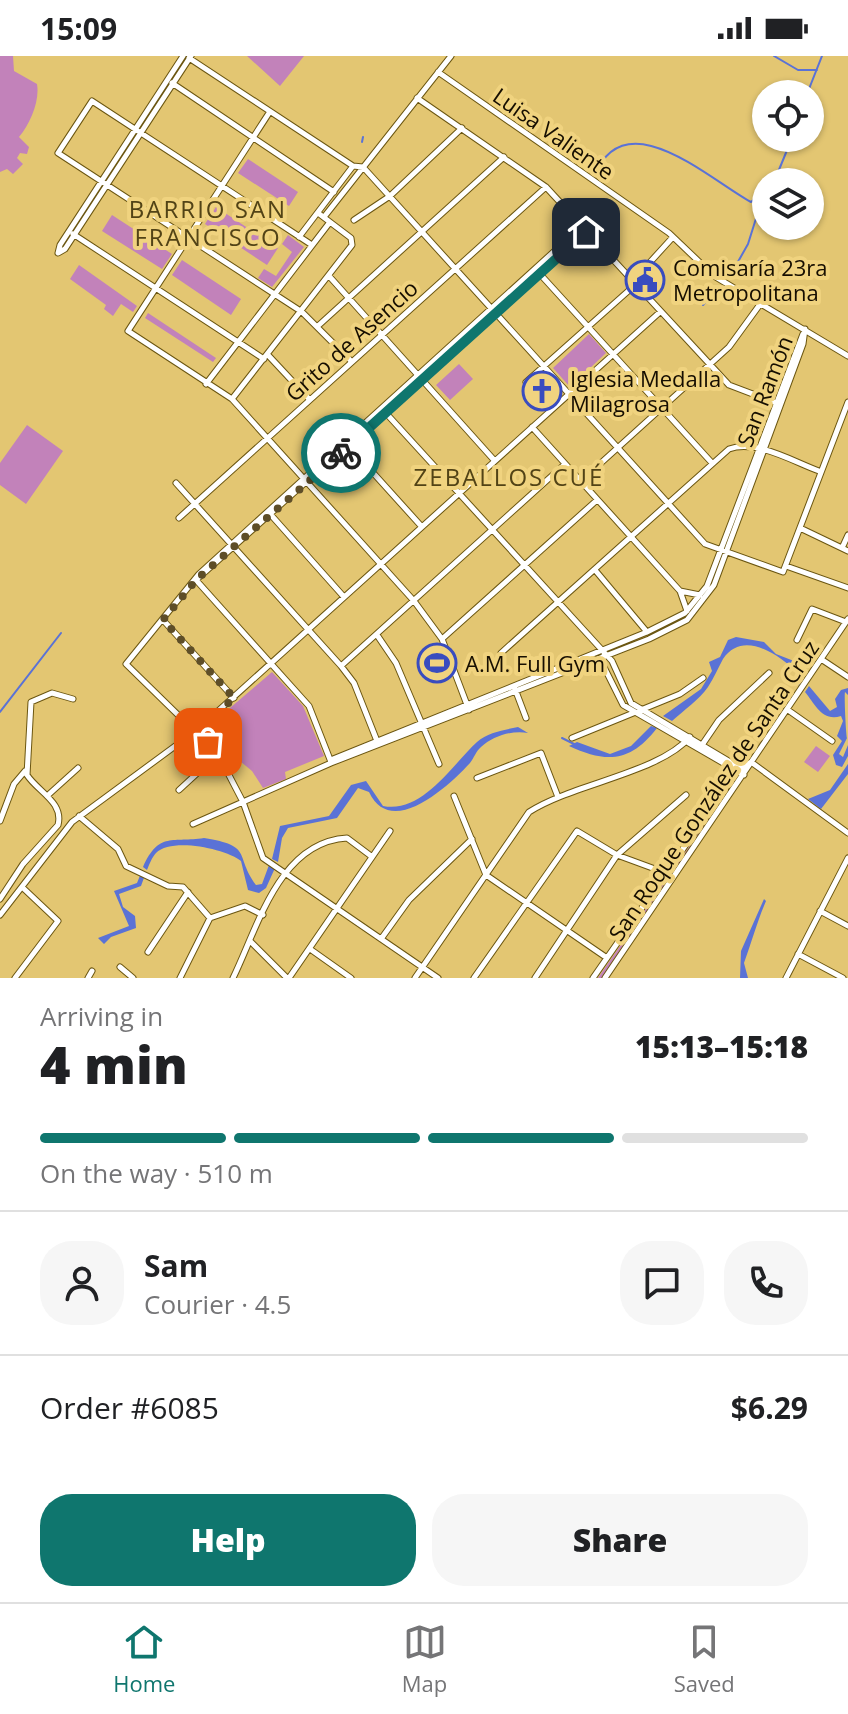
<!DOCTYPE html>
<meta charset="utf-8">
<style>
:root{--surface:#fff;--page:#f6f6f6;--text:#202124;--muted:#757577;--line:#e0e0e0;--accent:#0f766e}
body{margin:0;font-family:"Open Sans",sans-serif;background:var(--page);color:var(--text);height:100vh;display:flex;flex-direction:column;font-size:30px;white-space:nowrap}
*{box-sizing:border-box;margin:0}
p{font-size:26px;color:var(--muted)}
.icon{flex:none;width:44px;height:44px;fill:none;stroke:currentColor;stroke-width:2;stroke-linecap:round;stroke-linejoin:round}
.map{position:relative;height:922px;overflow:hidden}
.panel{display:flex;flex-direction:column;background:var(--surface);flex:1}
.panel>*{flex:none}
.buttons{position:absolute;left:752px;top:24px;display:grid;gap:16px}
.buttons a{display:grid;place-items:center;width:72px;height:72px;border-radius:50%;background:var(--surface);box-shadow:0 2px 6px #0004;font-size:40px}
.pin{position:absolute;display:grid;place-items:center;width:68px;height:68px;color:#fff;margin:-34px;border-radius:16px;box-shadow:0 4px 12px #0006}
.courier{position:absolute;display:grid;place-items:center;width:80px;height:80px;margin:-40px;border:6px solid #0f766e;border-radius:50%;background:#fff;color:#222;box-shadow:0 2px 10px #0007}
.head em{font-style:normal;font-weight:800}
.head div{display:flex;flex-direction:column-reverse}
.head{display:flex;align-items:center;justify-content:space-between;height:136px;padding:0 40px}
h1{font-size:52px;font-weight:800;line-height:60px}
.bar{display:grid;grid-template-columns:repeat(4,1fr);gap:12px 8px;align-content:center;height:96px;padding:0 40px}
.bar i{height:10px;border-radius:6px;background:var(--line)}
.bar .on{background:var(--accent)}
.bar p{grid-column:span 4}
.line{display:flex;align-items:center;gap:20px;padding:0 40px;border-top:2px solid var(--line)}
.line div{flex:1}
.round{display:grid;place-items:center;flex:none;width:84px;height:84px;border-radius:32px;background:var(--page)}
.cta{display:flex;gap:16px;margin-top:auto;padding:16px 40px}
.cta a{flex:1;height:92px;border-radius:32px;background:var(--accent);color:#fff;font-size:32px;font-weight:800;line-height:92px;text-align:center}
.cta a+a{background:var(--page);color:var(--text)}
.status{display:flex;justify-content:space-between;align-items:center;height:56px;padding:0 40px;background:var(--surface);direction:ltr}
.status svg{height:22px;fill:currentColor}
.menu{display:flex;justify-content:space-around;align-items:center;height:112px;border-top:2px solid var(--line);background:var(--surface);font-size:22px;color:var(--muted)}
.menu a{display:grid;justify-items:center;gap:4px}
.menu .on{color:var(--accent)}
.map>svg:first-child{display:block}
.green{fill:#c282ba}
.water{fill:#5a72d6}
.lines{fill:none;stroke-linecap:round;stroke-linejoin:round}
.stream{stroke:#5a72d6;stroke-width:2}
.minor-casing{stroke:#6b5611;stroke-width:7}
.minor{stroke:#fff;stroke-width:5}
.done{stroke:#5e4e28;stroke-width:8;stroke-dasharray:0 14.4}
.route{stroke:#0f766e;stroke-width:10}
.labels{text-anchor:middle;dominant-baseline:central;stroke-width:8;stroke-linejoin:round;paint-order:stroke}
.street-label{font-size:22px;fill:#160e00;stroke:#f0d37f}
.poi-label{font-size:22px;fill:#160e00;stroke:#f0d37f;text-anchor:start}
.neighbourhood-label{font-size:24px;letter-spacing:2px;fill:#524316;stroke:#f0d37f}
</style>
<div class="status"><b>15:09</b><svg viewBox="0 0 49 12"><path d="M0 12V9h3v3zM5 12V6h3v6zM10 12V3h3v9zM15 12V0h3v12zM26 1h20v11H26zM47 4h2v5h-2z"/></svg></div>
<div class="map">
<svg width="848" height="922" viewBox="0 0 848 922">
<rect width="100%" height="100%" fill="#e3c672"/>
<path class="green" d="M0,0H13L14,15L37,28C40,45 30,68 19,81L29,91L27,98L20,97L17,102L23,108L13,118L7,113L0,116Z
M247,0H304L280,30Z
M248,103L298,136L289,150L238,117Z
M216,151L278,192L267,209L205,168Z
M112,159L172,198L162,213L102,175Z
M288,179L304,191L272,231L258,222L264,213L276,220L292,196L282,188Z
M182,204L241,243L231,259L172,219Z
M79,209L137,250L133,256L121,248L113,260L104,253L106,249L70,223Z
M148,257L216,302L213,306L145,262Z
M589,278L606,297L570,331L553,312Z
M459,308L473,323L450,344L436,329Z
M27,369L63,395L26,448L0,429V407Z
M272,616L303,650L324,700L285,716L286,723L263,732L252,715L224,692L220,697L203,675Z
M816,690L830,700L818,716L804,706Z
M727,736L603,922H598Z"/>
<path class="water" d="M736,581L764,586L776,598L799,607L804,625L799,632L797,616C779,599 743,573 723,603C718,612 714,622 708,631C699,644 684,654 672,665L663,660L701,633L712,615L709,606L720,601L728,584Z
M809,630L830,655L837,651L835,643L841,634L848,632V639L845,636C844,640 846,679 847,682L839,698L843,701L848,689V700L842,711L836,709L833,699L842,685L837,680L843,665L841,660C822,666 815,648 805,636Z
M651,670L657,672C630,707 606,707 569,690L577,686L610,698L631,690Z
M518,671L528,677C512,674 493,680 481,691C476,695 474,702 470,707C448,731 391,783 369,736L358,732L337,762L288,772L282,782L278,806L272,803L280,770L329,760L351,729L366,725L383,750C422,758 452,709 477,686C488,676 504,674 518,671Z
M848,708V718L821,753L808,743L830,734Z
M204,782C254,790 234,799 256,829L262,828L269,809L275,812L266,832L259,837L248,834L241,805C226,793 172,781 156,797C152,801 149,809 147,814L143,811C159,775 173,787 204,782Z
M141,817L145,819L141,830L119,838L123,851L135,860L136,872L111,881L104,888L98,882L129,870L114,835L137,827Z
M764,843L766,845C757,866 752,885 744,907L748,922H740L741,895Z"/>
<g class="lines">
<path class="stream" d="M774,0L798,14H817
M807,38L822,0
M362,86L363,81
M594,121C624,43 710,124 751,146L766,134
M774,126L792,82
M730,220L748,188L764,137
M703,249L708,243
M0,656L61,577
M562,682L574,688"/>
<defs>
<path id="minor" d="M183,0L60,189L58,197L65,193L191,0
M189,2L353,110L363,111
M438,16L669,177L714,220L848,300
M172,27L334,136
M417,42L546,131L729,329L774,346
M269,57L128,275L232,343L414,545L442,583L469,654
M363,111L705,488L783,516L848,346
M324,161L451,0
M354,164L390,140L462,72
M73,178L264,303
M299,181L353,110
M312,189L92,45L58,97L302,256L351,305
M539,217L712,407
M329,220L494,404
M632,226L673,181
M319,269L504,101
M267,298L309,343
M526,326L635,229
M206,328L330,166
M232,343L352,189L351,182L318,157
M384,355L612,605
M532,371L680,535L687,555
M348,389L422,471
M581,425L729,291L761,247
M176,427L341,610L354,627L377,685
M271,459L344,541
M179,462L546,131
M800,472L848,495
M842,492L848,479
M786,510L848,532
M595,514L647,576
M196,524L586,176
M196,524L309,650L331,706
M680,535L700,539
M163,564L234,642
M377,579L396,607L439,708
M442,583L597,444
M797,584L812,553L846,566
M501,597L729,393C756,383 794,406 819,415
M604,599L602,607L623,649L744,719
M821,603L848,621
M612,605L631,647L742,713
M341,610L565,408
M515,633L526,662
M788,654L832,685
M572,682L680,638L703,622
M702,689L719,664L769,617
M751,706L848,777
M331,707L333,703L647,576L685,557L707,530L803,278
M477,722L541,697L558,741
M179,734L218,698
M47,740L78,712
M454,740L486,819L607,902
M79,760L118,793L126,810L168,830L183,831L210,862
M0,765L14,728L25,715
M193,768L331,707L649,583L687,564L714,529L803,288L805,273
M0,843L23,808L58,769C64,746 38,736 27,719L31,646L52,637L73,643
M820,855L848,870
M0,859L72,766L197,674L660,256
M381,883L409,844L472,783
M251,886L287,922
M310,893L351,922
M148,896L188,836
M798,898L843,922
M120,911L133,922
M15,922L58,865L22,831
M88,922L92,915
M180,922L210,862L245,850L263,859
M233,922C258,871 279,786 347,782L371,800
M289,922L390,775
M415,922L529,756C572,728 659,717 690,681
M438,922L263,802L243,746L218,698L126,608L199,518L581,171
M474,922L577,775L617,799L666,817
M535,922L617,799L686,739
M593,922L740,711L749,707
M605,922L848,563
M786,922L848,802"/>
</defs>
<use href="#minor" class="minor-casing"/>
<use href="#minor" class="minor"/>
</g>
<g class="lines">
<path class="done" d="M208,686L197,674L234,642L163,564L196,524L341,397"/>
<path class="route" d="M341,397L586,176"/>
</g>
<defs>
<symbol id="civic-ring" viewBox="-11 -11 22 22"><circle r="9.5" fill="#f0d37f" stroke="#394cbf" stroke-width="1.5"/><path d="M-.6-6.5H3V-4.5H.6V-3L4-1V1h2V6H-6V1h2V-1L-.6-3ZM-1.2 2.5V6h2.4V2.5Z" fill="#394cbf"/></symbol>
<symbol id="church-ring" viewBox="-11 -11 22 22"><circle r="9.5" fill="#f0d37f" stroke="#394cbf" stroke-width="1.5"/><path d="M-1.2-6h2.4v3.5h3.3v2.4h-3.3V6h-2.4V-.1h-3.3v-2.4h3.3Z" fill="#394cbf"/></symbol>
<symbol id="stadium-ring" viewBox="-11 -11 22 22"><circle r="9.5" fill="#f0d37f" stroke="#394cbf" stroke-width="1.5"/><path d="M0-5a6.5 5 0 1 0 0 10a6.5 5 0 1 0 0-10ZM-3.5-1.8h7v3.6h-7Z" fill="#394cbf"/></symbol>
</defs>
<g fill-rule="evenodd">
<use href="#civic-ring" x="623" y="202" width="44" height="44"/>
<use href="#church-ring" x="520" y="313" width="44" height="44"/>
<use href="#stadium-ring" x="415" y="585" width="44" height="44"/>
</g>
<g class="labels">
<g class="street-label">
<text transform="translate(554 77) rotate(35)">Luisa Valiente</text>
<text transform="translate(351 284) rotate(-42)">Grito de Asencio</text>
<text transform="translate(764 335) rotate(-69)">San Ramón</text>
<text transform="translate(713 734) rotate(-56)">San Roque González de Santa Cruz</text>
</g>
<g class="poi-label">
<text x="673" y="211">Comisaría 23ra<tspan x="673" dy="25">Metropolitana</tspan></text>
<text x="570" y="322">Iglesia Medalla<tspan x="570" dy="25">Milagrosa</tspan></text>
<text x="465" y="607">A.M. Full Gym</text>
</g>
<g class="neighbourhood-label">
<text x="208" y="152">BARRIO SAN<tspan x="208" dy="28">FRANCISCO</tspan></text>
<text x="509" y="420">ZEBALLOS CUÉ</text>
</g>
</g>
</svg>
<div class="buttons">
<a><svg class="icon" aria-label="locate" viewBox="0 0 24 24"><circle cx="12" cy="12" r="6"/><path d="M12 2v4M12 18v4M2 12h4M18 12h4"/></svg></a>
<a><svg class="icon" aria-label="layers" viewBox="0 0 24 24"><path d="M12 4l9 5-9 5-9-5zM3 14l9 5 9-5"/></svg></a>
</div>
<div class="pin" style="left:208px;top:686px;background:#ea580c"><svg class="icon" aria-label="bag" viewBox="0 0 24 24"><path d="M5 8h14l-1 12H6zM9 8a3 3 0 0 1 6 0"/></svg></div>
<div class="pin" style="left:586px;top:176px;background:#1f2937"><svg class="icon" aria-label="home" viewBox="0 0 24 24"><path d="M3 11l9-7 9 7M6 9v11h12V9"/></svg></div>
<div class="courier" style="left:341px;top:397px"><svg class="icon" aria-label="bike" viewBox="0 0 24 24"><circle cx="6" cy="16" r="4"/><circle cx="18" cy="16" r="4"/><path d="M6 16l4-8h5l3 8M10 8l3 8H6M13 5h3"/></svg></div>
</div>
<section class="panel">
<div class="head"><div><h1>4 min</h1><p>Arriving in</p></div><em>15:13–15:18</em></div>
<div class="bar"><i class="on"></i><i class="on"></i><i class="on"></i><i></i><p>On the way · 510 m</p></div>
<div class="line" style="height:144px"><a class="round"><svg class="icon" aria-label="person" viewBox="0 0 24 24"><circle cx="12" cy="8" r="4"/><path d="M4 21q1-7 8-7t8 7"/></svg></a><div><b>Sam</b><p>Courier · 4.5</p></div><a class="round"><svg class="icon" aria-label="chat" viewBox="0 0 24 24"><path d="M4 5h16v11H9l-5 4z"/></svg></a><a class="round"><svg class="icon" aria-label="phone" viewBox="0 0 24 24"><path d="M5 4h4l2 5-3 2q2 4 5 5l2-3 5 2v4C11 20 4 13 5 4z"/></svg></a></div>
<div class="line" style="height:104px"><div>Order #6085</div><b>$6.29</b></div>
<div class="cta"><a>Help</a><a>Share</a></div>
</section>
<nav class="menu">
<a class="on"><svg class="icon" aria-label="home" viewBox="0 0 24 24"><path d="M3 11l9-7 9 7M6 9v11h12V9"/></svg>Home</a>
<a><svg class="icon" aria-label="map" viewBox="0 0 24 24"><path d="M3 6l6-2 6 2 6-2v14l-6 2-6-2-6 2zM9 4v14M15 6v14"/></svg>Map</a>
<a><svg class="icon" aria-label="saved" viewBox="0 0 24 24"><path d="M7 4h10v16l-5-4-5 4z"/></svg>Saved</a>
</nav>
